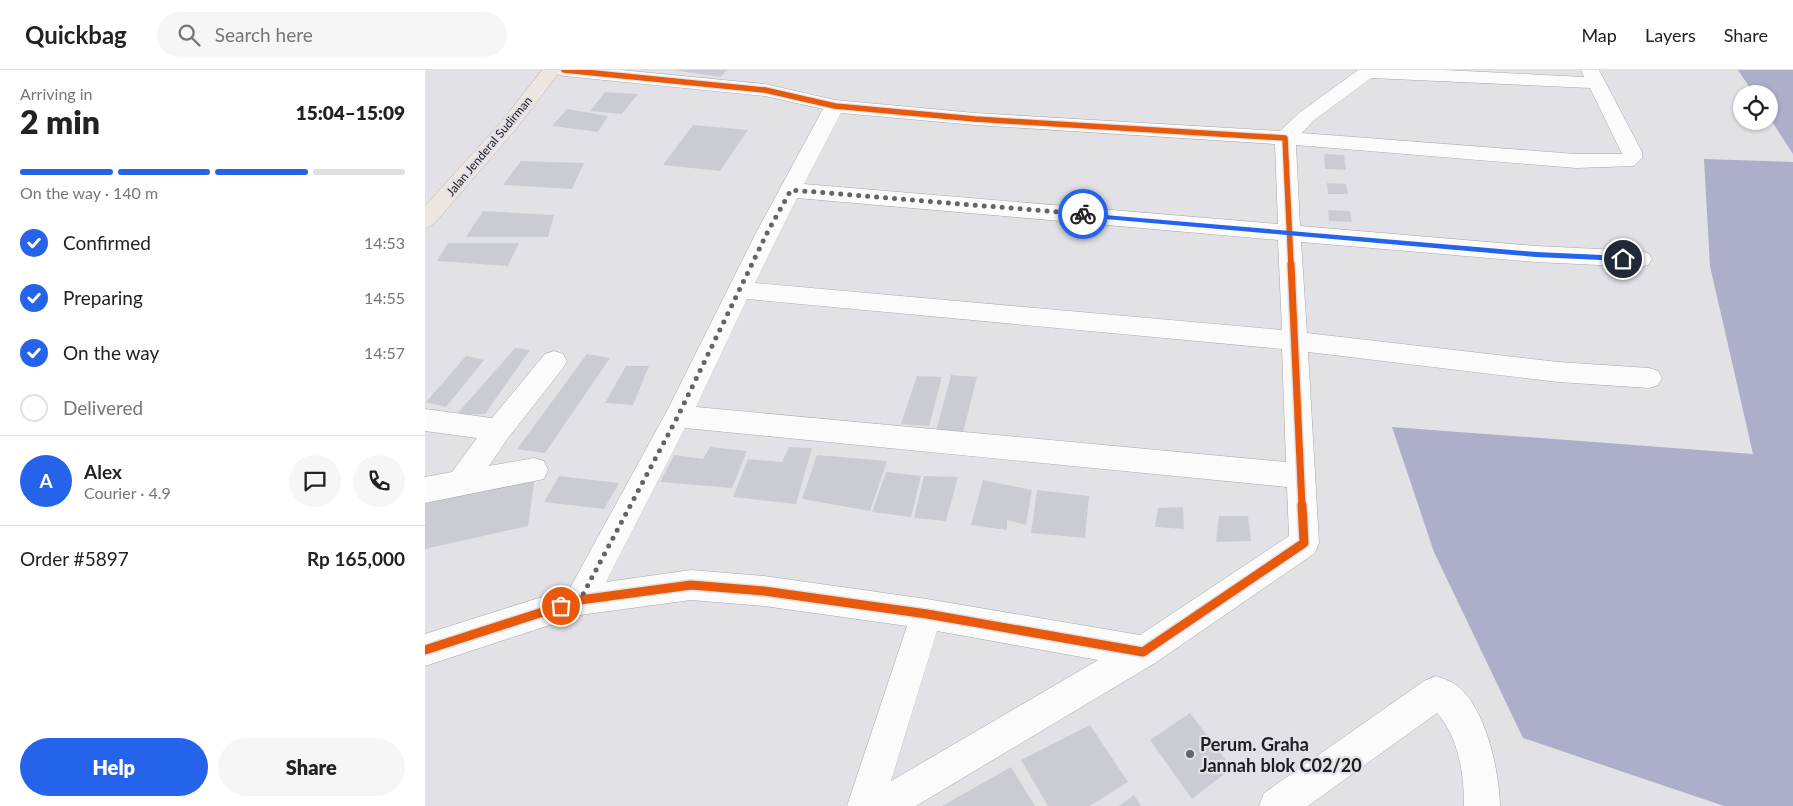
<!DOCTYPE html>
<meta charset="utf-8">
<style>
:root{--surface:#fff;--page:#f6f6f6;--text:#222;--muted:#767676;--line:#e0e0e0;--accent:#2563eb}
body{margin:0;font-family:Lato,sans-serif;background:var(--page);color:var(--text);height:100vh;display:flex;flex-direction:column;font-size:19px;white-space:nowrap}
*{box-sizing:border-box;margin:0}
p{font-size:16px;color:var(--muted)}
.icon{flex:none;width:28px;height:28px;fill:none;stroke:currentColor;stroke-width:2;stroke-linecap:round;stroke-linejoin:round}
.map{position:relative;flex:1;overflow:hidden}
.sheet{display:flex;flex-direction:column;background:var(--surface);width:425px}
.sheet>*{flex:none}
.fabs{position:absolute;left:1308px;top:15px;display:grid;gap:10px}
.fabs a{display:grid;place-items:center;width:45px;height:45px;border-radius:50%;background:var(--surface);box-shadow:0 1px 4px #0004;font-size:25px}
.pin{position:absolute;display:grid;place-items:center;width:42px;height:42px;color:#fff;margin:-21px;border:2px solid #fff;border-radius:50%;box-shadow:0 1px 5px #0007}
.courier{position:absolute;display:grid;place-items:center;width:50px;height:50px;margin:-25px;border:4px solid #2563eb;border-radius:50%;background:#fff;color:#222;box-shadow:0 1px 6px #0007}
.head em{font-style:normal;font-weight:800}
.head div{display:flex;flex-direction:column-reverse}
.head{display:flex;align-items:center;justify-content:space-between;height:85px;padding:0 20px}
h1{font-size:32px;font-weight:800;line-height:38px}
.bar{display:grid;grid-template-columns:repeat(4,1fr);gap:8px 5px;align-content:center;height:60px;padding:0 20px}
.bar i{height:6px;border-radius:4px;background:var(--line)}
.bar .selected{background:var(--accent)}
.bar p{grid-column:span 4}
.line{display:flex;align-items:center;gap:12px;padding:0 20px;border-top:1px solid var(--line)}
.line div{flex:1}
.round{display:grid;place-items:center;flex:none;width:52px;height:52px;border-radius:26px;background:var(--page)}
ol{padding:0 20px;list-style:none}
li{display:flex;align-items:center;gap:15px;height:55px}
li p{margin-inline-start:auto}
li .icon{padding:5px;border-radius:50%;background:var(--accent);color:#fff;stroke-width:4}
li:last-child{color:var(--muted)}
li i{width:28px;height:28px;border:2px solid var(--line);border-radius:50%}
.primary-button{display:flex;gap:10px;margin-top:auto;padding:10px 20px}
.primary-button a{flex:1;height:58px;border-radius:30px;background:var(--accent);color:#fff;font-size:20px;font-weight:800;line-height:58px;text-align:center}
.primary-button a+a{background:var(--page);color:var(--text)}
header{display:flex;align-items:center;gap:30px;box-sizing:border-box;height:70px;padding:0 25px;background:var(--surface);border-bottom:1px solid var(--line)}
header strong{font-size:24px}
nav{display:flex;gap:28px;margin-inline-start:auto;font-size:18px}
.search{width:350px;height:45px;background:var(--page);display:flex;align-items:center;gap:12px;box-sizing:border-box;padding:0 18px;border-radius:28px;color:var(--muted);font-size:19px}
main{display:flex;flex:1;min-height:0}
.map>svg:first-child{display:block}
.water{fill:#adaeca}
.building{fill:#cbcbd4}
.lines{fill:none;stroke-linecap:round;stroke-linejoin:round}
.minor-casing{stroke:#a7a7aa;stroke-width:1}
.highway-casing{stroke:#bab3ad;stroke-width:1}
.minor{fill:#fbfbfb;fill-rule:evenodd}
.highway{fill:#eee7e1;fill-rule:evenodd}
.cycleway-far2-casing{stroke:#e1e1e7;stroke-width:8}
.cycleway-far1-casing{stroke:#e1e1e7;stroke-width:10}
.cycleway-casing{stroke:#e1e1e7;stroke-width:12}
.cycleway-far2{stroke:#e8590c;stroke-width:5.5}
.cycleway-far1{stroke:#e8590c;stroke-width:7}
.cycleway{stroke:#e8590c;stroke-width:9}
.route{fill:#2563eb}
.done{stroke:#646467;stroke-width:5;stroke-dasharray:0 9}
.poi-dot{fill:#646467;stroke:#e1e1e7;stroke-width:2}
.labels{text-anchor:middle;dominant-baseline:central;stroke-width:4.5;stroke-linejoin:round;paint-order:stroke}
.far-street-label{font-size:12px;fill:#202022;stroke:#e1e1e7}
.near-poi-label{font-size:18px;font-weight:bold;fill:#202022;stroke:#e1e1e7;text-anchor:start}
</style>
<header>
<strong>Quickbag</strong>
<div class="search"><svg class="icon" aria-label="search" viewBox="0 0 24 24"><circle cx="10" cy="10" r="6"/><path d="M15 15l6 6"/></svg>Search here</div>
<nav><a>Map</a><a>Layers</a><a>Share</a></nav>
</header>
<main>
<section class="sheet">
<div class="head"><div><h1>2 min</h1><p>Arriving in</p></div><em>15:04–15:09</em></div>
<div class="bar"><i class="selected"></i><i class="selected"></i><i class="selected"></i><i></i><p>On the way · 140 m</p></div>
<ol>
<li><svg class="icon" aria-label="check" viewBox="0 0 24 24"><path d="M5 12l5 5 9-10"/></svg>Confirmed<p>14:53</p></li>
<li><svg class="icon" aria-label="check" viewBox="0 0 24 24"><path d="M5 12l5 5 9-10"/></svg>Preparing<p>14:55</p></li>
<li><svg class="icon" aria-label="check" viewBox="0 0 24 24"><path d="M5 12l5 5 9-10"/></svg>On the way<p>14:57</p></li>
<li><i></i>Delivered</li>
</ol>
<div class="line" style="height:90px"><b class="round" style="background:var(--accent);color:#fff">A</b><div><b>Alex</b><p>Courier · 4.9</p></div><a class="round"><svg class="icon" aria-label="chat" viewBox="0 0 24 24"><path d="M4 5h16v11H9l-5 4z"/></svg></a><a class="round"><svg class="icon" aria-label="phone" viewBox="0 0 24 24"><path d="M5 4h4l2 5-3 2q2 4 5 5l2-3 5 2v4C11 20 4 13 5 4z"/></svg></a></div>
<div class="line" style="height:65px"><div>Order #5897</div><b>Rp 165,000</b></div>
<div class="primary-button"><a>Help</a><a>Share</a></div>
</section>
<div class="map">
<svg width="1368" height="736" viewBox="0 0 1368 736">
<rect width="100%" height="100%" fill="#e2e2e6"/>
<path class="water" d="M1313,0H1368V84L1344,47V24H1329Z
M1279,89L1368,92V736H1299L1098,668L1009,482L967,357L1328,384L1285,196Z"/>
<path class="building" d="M248,0H302L296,7Z
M180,22L213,24L197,44L165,41Z
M142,39L183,46L173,62L127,56Z
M268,55L323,60L295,101L238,95Z
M899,84L919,85L921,100L900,99Z
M96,91L159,93L147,119L78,115Z
M902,113L921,114L923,124H903Z
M903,140L925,141L927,152L904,151Z
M58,141L129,145L123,167H41Z
M23,173H94L83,196L12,191Z
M90,278L105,280L60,344L31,345Z
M162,284L185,288L120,383L92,379Z
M41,286L59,290L21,337L1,332Z
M201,296H224L208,335L180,333Z
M526,305L552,307L538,363L511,361Z
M492,306L517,307L504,356L476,354Z
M285,377L322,381L307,418L235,412L249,385L278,389Z
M364,377L387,378L371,434L308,427L323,389L357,392Z
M392,385L462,391L445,441L377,429Z
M461,402L496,406L486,447L447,442Z
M134,406L194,413L179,439L119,432Z
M499,406L533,407L521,451L489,448Z
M110,407L103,456L0,479V431Z
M558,410L607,420L601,455L582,450V460L546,455Z
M612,420L664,426L660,468L606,463Z
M758,437L759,459L730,457L733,438Z
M794,446H823L826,471L791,472Z
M765,643L807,698L767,729L725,670Z
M665,655L703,712L665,736H623L596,690Z
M586,697L610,736H517Z
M709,725L716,736H694Z"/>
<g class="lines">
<defs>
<path id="minor" d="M130,0H196L340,14L410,30L550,43L855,61L874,43L933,0H1019L1159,7L1156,0H1174L1217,82V88L1209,96L1151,98L871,75L875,156L1111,176L1215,181L1223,183L1227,189L1223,195L1215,197L1111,192L876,172L882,263L1133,292L1224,298L1233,301L1237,308L1233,315L1224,318L1133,312L883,282L894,473L890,483L730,593L491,736H422L482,556L339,536L266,530L155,545L0,596V564L145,518L243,339L332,161L398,39L340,26L139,6L132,4ZM946,8L1165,18L1197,84H1151L877,63L888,51ZM416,43L550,55L850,74L853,154L379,114ZM372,128L853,170L857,260L330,213ZM322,229L857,279L861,392L271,337ZM260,358L862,417L864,466L715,565L502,529L339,506L266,500L181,512ZM512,561L673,590L466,711Z
M129,281L138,284L142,291L138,298L83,368L64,396L109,388L119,391L123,400L119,409L0,433V407L27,402L52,368L0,361V339L67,348L120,284Z
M1011,606C1019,609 1029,612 1035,618C1062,643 1074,701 1075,736H1039C1039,704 1034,668 1012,643L883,736H834L839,723L999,611Z"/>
<path id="highway" d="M117,0H136L91,59L8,155L0,158V136L77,51Z"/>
</defs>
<use href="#minor" class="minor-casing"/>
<use href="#highway" class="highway-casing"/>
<use href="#minor" class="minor"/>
<use href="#highway" class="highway"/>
<defs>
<path id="cycleway-far2" d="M139,0L340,20L410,36L550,49L860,68L866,195"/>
<path id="cycleway-far1" d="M866,194L877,436"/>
<path id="cycleway" d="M0,580L155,530L266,515L339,521L502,544L718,582L879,473L877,435"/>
</defs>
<use href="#cycleway-far2" class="cycleway-far2-casing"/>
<use href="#cycleway-far1" class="cycleway-far1-casing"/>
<use href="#cycleway" class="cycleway-casing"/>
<use href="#cycleway-far2" class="cycleway-far2"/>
<use href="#cycleway-far1" class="cycleway-far1"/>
<use href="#cycleway" class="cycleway"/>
</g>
<path class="route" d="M656,143L1111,182L1198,186L1201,189L1198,191L1111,187L658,147Z"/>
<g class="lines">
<path class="done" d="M136,536L155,530L253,346L343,161L366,120L658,144"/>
</g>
<circle class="poi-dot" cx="765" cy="684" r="5"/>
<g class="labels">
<g class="far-street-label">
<text transform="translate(64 76) rotate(-50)">Jalan Jenderal Sudirman</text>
</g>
<g class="near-poi-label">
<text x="775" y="674">Perum. Graha<tspan x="775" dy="21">Jannah blok C02/20</tspan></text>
</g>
</g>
</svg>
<div class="fabs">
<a><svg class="icon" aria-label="locate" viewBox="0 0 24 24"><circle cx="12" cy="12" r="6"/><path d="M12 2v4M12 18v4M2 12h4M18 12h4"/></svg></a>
</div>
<div class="pin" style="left:136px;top:536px;background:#ea580c"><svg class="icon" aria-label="bag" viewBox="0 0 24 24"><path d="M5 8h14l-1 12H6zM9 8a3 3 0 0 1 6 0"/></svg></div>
<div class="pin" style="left:1198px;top:189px;background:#1f2937"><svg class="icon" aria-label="home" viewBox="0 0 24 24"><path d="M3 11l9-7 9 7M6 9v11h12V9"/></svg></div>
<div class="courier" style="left:658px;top:144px"><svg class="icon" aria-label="bike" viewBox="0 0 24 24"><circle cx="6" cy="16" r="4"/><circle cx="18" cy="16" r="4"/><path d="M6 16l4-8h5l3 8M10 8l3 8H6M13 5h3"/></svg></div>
</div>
</main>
